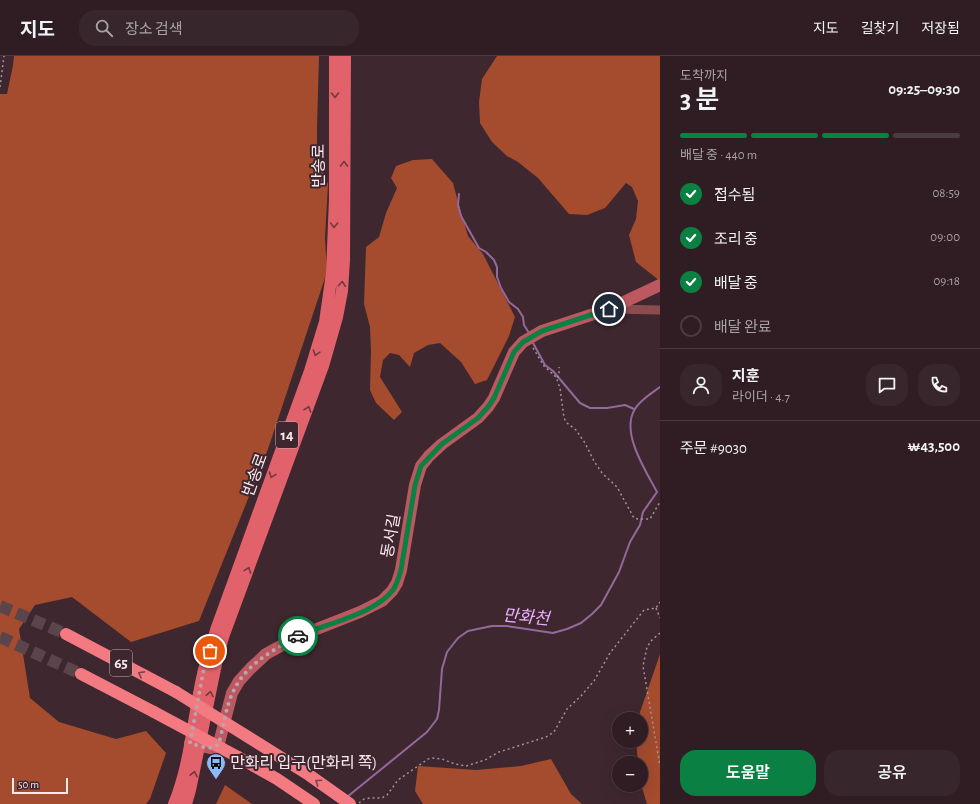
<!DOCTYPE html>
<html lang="ko">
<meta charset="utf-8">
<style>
:root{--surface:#2f1d23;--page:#37262b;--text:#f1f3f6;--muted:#a7a2a6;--line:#4a3b41;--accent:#0b8043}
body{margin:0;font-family:"Alegreya Sans","Noto Sans KR",sans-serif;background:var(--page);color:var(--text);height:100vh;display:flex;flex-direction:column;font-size:15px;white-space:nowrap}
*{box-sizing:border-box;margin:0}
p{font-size:13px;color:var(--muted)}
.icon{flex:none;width:22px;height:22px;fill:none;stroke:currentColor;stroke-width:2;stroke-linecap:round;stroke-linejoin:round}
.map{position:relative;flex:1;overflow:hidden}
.drawer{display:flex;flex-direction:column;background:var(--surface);width:320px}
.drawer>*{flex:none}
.tools{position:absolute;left:612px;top:656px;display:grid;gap:8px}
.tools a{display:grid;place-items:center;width:36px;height:36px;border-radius:50%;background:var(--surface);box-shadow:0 4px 16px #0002,0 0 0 1px var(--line);font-size:20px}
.scale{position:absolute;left:12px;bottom:10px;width:56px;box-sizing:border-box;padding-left:4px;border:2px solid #faeaef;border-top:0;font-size:11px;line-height:14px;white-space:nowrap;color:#faeaef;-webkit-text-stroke:3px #3f272f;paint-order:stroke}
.pin{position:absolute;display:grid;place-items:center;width:34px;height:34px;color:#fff;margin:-17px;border:2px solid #fff;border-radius:50%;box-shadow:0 1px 4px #0007}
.courier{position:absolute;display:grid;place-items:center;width:40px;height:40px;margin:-20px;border:3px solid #0b8043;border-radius:50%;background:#fff;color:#222;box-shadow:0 1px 5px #0007}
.head em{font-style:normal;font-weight:600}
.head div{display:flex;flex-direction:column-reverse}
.head{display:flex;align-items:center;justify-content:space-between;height:68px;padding:0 20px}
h1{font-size:26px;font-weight:600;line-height:30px}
.bar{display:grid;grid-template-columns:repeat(4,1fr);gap:6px 4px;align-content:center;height:48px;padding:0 20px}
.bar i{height:5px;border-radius:3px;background:var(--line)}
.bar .current{background:var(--accent)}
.bar p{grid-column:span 4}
.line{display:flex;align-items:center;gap:10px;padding:0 20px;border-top:1px solid var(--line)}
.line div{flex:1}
.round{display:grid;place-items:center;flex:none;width:42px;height:42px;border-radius:16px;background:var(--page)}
ol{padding:0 20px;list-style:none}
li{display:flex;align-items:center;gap:12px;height:44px}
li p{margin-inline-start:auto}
li .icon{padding:4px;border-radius:50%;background:var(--accent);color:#fff;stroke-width:4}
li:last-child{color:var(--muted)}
li i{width:22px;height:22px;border:2px solid var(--line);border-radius:50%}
.cta{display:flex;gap:8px;margin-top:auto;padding:8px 20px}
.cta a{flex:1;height:46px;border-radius:16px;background:var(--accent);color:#fff;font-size:16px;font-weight:600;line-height:46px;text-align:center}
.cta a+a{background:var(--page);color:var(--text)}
header{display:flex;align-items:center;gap:24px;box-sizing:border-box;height:56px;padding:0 20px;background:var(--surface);border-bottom:1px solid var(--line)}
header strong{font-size:19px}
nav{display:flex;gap:22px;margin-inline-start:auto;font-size:14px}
.search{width:280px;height:36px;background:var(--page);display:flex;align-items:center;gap:10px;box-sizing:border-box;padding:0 14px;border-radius:16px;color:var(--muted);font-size:15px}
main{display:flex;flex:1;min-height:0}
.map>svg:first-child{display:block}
.forest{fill:#a54b2e}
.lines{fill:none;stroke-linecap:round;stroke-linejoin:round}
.stream{stroke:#93699c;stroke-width:2}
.highway-tunnel{stroke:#5b444c;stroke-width:12;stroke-dasharray:12 6;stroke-linecap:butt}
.path{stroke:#a69299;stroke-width:1.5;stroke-dasharray:2 3;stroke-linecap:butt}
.street{stroke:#8a4c4f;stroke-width:9}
.secondary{stroke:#bc5960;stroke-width:12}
.primary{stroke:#e2626c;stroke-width:12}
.highway{stroke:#f37a81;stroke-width:12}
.highway-bridge{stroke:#f37a81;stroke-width:12}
.oneway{stroke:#703941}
.oneway2{stroke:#7e444c}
.done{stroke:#b9a6ac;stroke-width:4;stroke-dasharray:0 7.2}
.route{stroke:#0b8043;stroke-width:5}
.labels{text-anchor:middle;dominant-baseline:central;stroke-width:4;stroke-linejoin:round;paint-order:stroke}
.shield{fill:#3f272f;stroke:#c2b0b5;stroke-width:1}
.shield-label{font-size:15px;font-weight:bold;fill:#faeaef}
.street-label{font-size:16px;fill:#faeaef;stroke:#3f272f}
.poi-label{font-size:16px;fill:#faeaef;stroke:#3f272f;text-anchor:start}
.water-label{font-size:17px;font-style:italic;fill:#e9afff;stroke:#3f272f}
</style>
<header>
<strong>지도</strong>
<div class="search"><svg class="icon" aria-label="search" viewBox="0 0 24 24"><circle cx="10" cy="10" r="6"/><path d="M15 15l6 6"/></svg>장소 검색</div>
<nav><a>지도</a><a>길찾기</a><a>저장됨</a></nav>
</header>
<main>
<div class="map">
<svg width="660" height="748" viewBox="0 0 660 748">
<rect width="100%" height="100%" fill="#3f272f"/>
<path class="forest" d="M14,0H319L317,72V103L328,128L325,182L327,216L268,393L199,565L131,586L72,541L35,549L19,573L30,642L59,666L116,683L146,675L166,697L150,743L146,748H0V38H7L13,9Z
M497,0H660V225L636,206L629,179L636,163L638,145L632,131L626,127L605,152L587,159L569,158L538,122L518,106L507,100L492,86L480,67L479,46L482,23Z
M432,103L453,127L460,153L468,180L483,198L515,261L509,280L487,324L475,328L461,306L440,287L428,289L414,297L410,311L399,299L390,297L383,304L380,321L402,356L394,364L376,347L370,334L371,295L370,271L364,248L366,191L379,181L386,157L397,132L391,122L396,110L413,104Z
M660,598V748H647L641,728V707H638L636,685H641V663H639L640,656Z
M551,703L571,738L582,748H423L415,735L418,710L476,714L521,710Z
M225,729L252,748H216Z"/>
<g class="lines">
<path class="stream" d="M459,138L458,149L461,160L479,192L486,196L494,204L497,211V221L501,232L509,246L518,253L523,261L524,269L529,277
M532,285L545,309L553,315L580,347L590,352H607L625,349L634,353
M347,741L427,676L437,663L439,654L442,613L447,596L458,582L468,575L492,570H507L553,577L567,573L581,567L592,558L601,549L619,516L630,486L640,469L643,456L657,436C646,415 620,376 635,353C640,344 652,337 660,331"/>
<path class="highway-tunnel" d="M0,550L66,578
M0,581L81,618"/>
<path class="path" d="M0,31L4,0
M533,292L544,310L556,321L560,332L564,362L567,367L576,374L585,387L594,405L602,417L617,431L634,462L638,463H650L660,446
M557,321L559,320V311
M656,552L660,562
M660,577L652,584L647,591L643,610L660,710
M359,747L364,743L370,742H382L387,739L398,724L428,703L432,702L442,703L455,708L466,710L485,704L499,696L546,681L554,676L567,653L581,640L594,625L610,597L644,554L656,552L660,546"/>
<path class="street" d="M610,253L660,254"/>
<path class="secondary" d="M190,687L210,692L216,691L219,687L232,637L239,625L251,612L266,598L299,580L360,556L382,545L392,535L397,527L401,514L415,429L421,410L429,400L442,388L478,362L488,351L494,342L514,296L523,286L542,275L609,253L660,229"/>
<path class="primary" d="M174,748C191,707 193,661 203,618C206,603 212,589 216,574L310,315L325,266L332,217L335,143V0
M186,748L190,734L216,608L223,581L323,310L337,261L342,235L344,204L345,0"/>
<path class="highway" d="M66,578L176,636
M81,618L154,656
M238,701L277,723L314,748"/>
<path class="highway-bridge" d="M176,636L309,719L350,748
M154,656L238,701"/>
</g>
<defs><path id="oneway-chevron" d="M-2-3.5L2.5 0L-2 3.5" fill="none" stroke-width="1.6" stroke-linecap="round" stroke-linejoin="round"/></defs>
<g class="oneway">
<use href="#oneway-chevron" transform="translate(335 39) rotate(90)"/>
<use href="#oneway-chevron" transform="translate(344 108) rotate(-89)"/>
<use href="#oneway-chevron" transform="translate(334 169) rotate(92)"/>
<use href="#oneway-chevron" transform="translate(342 228) rotate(-86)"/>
<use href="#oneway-chevron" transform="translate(316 297) rotate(108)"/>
<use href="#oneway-chevron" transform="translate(308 353) rotate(-71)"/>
<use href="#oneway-chevron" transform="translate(272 419) rotate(110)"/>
<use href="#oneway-chevron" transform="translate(248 514) rotate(-70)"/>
<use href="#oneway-chevron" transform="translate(210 638) rotate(-79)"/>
<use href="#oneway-chevron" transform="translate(194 718) rotate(-78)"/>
</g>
<g class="oneway2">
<use href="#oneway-chevron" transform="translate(141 618) rotate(-152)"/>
<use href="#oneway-chevron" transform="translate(318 726) rotate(-146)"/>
</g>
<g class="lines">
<path class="done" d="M210,595L203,617L190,687C199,690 213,696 219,687C223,672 226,650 233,636C245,609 273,594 298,580"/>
<path class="route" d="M298,580C325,568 375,558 393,534C397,528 399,521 401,514L415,429L421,410L442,388L478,362L488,351L494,342L514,296L523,286L542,275L609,253"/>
</g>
<defs>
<symbol id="bus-pin" viewBox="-11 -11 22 30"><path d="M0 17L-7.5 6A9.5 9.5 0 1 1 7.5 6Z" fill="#89bafc" stroke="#3f272f"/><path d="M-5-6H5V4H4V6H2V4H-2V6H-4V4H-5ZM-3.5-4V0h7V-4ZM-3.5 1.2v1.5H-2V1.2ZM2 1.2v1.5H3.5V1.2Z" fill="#111"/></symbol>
</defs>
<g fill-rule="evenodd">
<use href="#bus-pin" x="205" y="696" width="22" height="30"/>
</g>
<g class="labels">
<g class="shield">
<rect x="276" y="366" width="22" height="26" rx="3"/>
<rect x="110" y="594" width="22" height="26" rx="3"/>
</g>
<g class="shield-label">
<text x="287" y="379">14</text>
<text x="121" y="607">65</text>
</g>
<g class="street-label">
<text transform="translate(319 110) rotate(-90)">반송로</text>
<text transform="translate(255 419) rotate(-70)">반송로</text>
<text transform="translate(391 480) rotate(-80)">동서길</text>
</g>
<g class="poi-label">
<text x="230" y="707">만화리 입구(만화리 쪽)</text>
</g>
<g class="water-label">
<text transform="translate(526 561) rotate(5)">만화천</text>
</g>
</g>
</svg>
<div class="tools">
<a>+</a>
<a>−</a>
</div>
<div class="scale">50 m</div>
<div class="pin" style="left:210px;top:595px;background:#ea580c"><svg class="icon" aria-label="bag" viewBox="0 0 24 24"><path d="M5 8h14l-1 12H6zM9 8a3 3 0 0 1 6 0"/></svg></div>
<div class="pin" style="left:609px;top:253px;background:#1f2937"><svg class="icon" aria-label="home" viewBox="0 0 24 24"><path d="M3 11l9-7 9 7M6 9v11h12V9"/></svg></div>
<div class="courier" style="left:298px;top:580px"><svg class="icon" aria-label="car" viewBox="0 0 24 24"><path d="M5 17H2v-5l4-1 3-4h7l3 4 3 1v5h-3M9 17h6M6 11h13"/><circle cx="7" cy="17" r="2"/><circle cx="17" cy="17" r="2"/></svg></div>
</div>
<section class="drawer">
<div class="head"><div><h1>3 분</h1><p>도착까지</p></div><em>09:25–09:30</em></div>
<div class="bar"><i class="current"></i><i class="current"></i><i class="current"></i><i></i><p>배달 중 · 440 m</p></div>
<ol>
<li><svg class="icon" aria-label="check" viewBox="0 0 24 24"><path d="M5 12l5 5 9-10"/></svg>접수됨<p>08:59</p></li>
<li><svg class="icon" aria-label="check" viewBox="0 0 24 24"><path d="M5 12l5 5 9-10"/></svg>조리 중<p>09:00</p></li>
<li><svg class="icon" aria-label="check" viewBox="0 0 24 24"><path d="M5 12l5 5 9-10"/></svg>배달 중<p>09:18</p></li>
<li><i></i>배달 완료</li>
</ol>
<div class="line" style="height:72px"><a class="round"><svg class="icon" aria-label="person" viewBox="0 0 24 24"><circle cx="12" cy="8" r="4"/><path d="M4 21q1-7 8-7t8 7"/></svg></a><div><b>지훈</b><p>라이더 · 4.7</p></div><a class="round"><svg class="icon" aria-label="chat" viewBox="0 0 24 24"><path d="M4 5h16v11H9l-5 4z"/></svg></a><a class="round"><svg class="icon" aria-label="phone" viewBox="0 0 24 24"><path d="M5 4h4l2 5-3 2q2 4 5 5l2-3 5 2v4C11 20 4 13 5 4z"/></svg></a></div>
<div class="line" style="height:52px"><div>주문 #9030</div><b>₩43,500</b></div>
<div class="cta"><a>도움말</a><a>공유</a></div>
</section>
</main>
